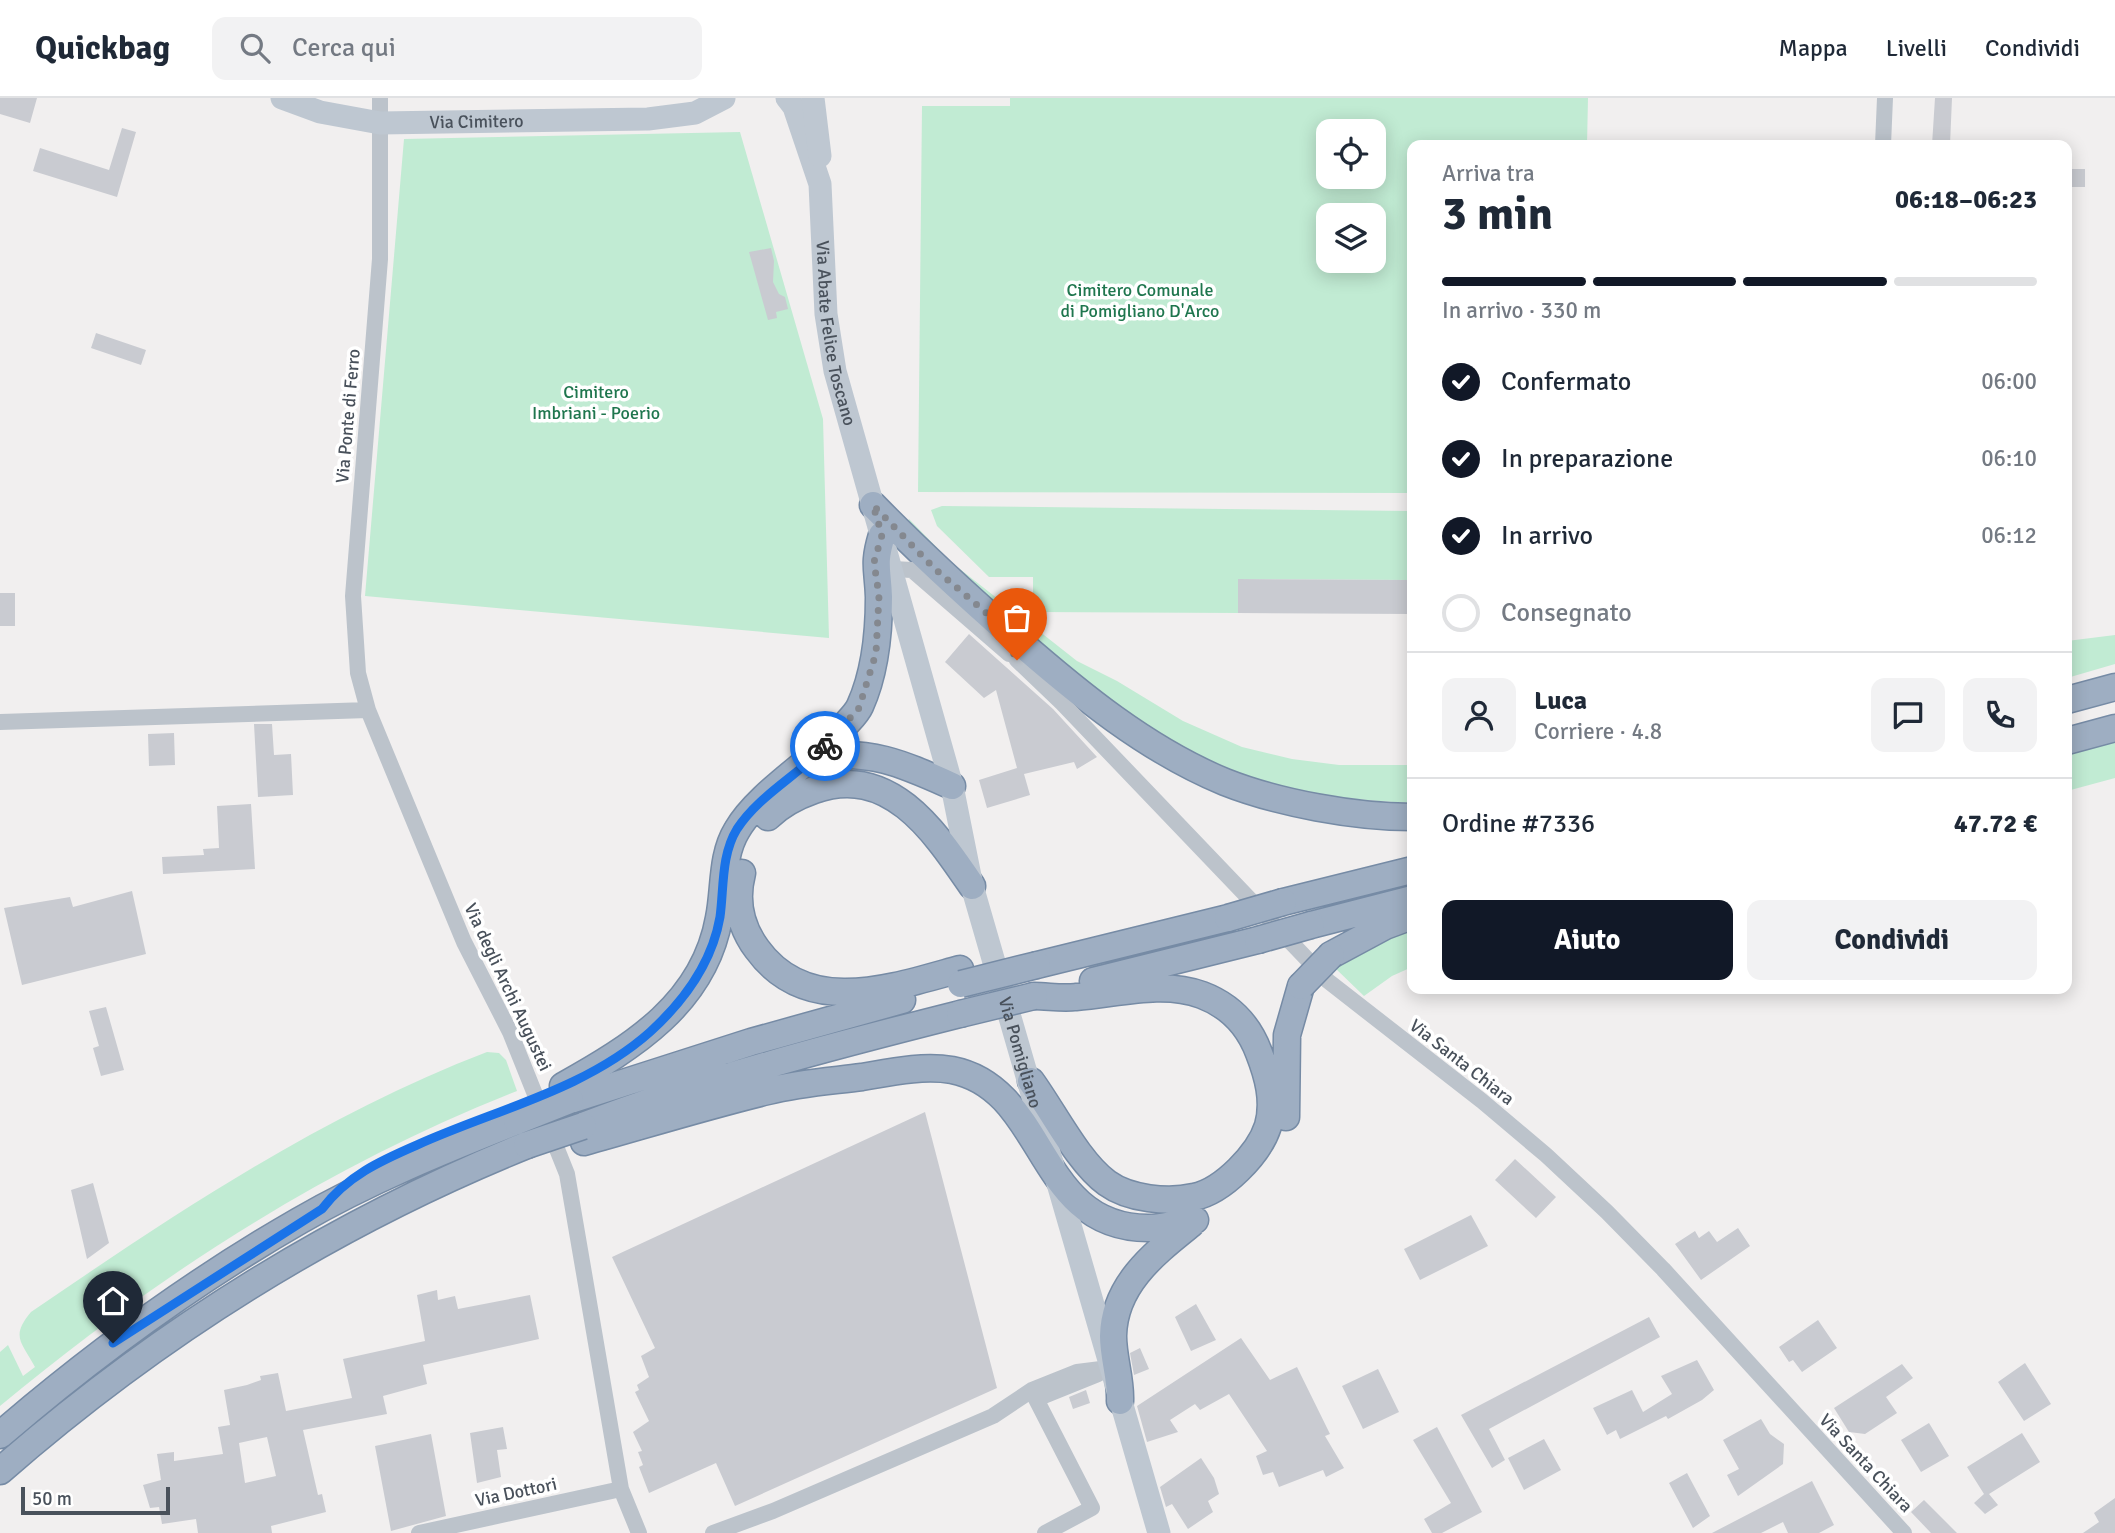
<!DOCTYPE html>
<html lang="it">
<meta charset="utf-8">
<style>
:root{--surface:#fff;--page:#f2f2f3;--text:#1f2937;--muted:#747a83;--line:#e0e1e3;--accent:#111827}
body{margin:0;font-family:Signika,sans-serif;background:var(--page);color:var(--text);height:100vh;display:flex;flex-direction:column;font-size:26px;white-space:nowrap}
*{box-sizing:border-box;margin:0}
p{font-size:23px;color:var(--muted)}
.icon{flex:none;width:38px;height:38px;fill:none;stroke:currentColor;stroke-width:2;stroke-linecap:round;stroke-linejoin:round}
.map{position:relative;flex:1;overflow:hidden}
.details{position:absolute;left:1407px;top:42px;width:665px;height:854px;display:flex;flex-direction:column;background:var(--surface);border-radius:14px;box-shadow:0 4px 18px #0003}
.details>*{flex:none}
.controls{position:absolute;left:1316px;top:21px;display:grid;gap:14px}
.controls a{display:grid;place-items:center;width:70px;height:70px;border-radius:14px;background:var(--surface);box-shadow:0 4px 18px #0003;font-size:35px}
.scale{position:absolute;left:21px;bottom:18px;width:149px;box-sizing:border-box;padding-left:7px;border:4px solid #49515b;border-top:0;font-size:19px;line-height:24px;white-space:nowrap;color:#49515b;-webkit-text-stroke:5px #fff;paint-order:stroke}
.pin{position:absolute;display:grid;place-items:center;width:60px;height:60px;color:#fff;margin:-72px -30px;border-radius:50% 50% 50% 0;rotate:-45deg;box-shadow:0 0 7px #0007}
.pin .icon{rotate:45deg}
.courier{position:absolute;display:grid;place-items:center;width:70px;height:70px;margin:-35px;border:5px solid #1a73e8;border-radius:50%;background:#fff;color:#222;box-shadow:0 2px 9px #0007}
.headline em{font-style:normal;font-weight:800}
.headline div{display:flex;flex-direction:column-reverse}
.headline{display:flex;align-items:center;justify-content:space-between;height:119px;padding:0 35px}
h1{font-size:46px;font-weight:800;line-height:52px}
.bar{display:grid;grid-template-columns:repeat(4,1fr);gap:10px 7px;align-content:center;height:84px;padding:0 35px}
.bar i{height:9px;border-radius:5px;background:var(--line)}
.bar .active{background:var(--accent)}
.bar p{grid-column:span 4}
.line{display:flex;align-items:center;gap:18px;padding:0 35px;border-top:2px solid var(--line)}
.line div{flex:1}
.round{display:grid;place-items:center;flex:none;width:74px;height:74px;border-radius:14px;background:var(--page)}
ol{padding:0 35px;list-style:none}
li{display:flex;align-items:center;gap:21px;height:77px}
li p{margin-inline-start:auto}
li .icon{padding:7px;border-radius:50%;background:var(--accent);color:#fff;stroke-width:4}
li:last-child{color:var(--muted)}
li i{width:38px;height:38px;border:4px solid var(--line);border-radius:50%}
.button{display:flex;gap:14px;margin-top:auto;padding:14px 35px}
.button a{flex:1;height:80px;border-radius:14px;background:var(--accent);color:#fff;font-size:28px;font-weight:800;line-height:80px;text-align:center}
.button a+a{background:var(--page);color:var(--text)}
header{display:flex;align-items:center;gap:42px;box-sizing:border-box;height:98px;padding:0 35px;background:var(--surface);border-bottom:2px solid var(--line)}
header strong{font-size:33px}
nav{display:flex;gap:38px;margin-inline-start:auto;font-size:24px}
.search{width:490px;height:63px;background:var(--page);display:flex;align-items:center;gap:18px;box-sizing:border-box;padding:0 24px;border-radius:14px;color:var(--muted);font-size:26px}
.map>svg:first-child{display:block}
.green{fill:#c1ebd3;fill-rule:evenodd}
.building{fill:#c9cbd1;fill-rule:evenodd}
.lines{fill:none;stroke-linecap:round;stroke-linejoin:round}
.trunk-casing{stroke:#768ba5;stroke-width:29}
.minor{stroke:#bcc3cb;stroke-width:16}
.secondary{stroke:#bec7d1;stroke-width:23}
.trunk{stroke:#9eaec2;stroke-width:26}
.trunk-bridge-casing{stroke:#768ba5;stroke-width:29;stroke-linecap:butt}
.trunk-bridge{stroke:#9eaec2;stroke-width:26}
.done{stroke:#84888f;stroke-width:7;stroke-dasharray:0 12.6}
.route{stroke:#1a73e8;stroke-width:9}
.labels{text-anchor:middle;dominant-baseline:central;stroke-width:7;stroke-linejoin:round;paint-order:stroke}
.street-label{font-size:18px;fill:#49515b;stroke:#fff}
.park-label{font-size:18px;fill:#1f764e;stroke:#fff}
</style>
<header>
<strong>Quickbag</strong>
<div class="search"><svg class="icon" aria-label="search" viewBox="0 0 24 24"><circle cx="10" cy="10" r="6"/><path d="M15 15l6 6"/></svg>Cerca qui</div>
<nav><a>Mappa</a><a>Livelli</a><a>Condividi</a></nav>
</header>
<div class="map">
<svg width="2115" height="1435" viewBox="0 0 2115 1435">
<rect width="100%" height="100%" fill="#f1efef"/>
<path class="green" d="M1010,0H1588L1587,47H1412V395L918,394L922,8H1010ZM1328,33H1374V79H1328ZM1328,117H1374V163H1328Z
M740,34L823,321L829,540L365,498L404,41Z
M942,408L1412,413V482L1239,481L1238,515L1033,514V479H989L937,428L931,412Z
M909,421L951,464L1077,563L1117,583L1183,623L1242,649L1292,661L1339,667H1412V705C1348,702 1286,695 1225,672C1154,645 1095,591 1038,543C993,505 948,469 907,426Z
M2115,537V566L2067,580V543Z
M2115,638V680L2067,693V651Z
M1412,826V869L1392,878L1364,898L1334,869Z
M487,954L499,955L506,962L517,993C326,1068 158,1177 0,1308V1254L8,1247L23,1278L35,1269C22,1244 10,1239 31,1214C176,1115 322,1017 487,954Z"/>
<path class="building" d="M0,0H37L30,25L0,16Z
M1935,0H1952L1950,47H1932Z
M122,30L136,34L117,99L33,73L40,50L109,72Z
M2067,71H2085V89H2067Z
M771,150L774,163L773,184L779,196L785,199L788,211L776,214L777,220L768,222L749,154Z
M96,235L146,252L141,267L91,250Z
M1238,481L1412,482V516L1238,515Z
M0,495H15V528H0Z
M969,536L1053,611L1097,659L1077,671L1074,664L1024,676L1030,697L987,710L979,682L1017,670L996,592L984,600L945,564Z
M254,626H272L274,657L291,656L293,697L258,699Z
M174,635L175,667L149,668L148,636Z
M251,706L255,771L163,776L162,759L204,757L203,751L219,750L217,708Z
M132,793L146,856L22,887L4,810L70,799L73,809Z
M106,909L124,972L101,978L93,950L99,948L89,913Z
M925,1014L997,1290L735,1408L716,1365L649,1395L639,1369L643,1367L638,1354L642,1353L633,1334L649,1323L635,1294L639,1292L637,1287L649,1279L641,1258L655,1250L612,1159Z
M1515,1061L1556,1099L1536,1120L1495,1082Z
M93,1085L109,1145L87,1161L71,1092Z
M1471,1117L1488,1148L1420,1182L1404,1151Z
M1738,1130L1750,1148L1701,1182L1675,1146L1695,1133L1699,1140L1709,1133L1717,1144Z
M437,1192L438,1202L455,1198L458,1211L530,1197L539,1241L423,1267L427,1286L383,1298L387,1316L303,1332L318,1397L322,1396L326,1414L271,1428L272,1435H198L196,1421L162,1426L159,1409L150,1410L143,1387L161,1382L157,1356L174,1354V1363L223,1356L218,1329L230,1327L224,1292L247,1287L261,1282L260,1278L278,1275L286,1313L352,1300L343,1261L425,1243L417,1197ZM267,1339L276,1378L245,1385L239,1345Z
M1196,1206L1216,1242L1191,1253L1175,1219Z
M1649,1219L1660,1239L1489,1331L1505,1362L1492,1370L1461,1317Z
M1818,1222L1837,1250L1802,1274L1793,1262L1789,1264L1779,1249Z
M1241,1240L1270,1282L1297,1269L1330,1336L1325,1338L1344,1370L1326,1379L1323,1372L1279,1389L1273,1374L1263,1377L1256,1358L1267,1353L1229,1296L1200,1312L1195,1306L1170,1322L1178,1334L1147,1344L1137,1308Z
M1140,1250L1149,1271L1134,1277L1130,1255Z
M1697,1262L1714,1292L1702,1302L1668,1321L1666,1318L1620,1341L1616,1332L1607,1337L1593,1310L1632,1292L1643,1314L1672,1296L1661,1278Z
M2025,1265L2051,1306L2024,1323L1998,1284Z
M1902,1266L1913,1280L1886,1299L1897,1315L1865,1336L1849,1334L1834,1310Z
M1378,1271L1399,1314L1363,1331L1342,1288Z
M1086,1292L1090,1305L1073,1311L1069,1299Z
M1761,1321L1770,1336L1784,1346L1783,1366L1738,1398L1727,1377L1739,1371L1723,1342Z
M1929,1325L1949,1358L1921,1374L1901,1342Z
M503,1329L507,1351L497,1352L501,1379L477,1385L470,1335Z
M1437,1329L1482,1414L1442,1435H1432L1424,1421L1451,1405L1413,1342Z
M2022,1335L2040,1364L1989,1396L1998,1407L1985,1416L1974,1405L1984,1396L1967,1369Z
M431,1336L446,1418L391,1433L375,1348Z
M1544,1341L1561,1372L1524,1392L1508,1360Z
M1201,1360L1214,1380L1219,1396L1208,1403L1213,1414L1188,1431L1172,1406L1166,1409L1160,1389Z
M1687,1375L1710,1418L1693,1430L1669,1385Z
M1812,1383L1834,1427L1819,1435H1788L1783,1424L1761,1435H1712Z
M2115,1400V1435H2083L2099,1424L2094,1415Z
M1924,1402L1957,1435H1931L1911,1414Z"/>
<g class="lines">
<defs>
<path id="trunk" d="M873,407C919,454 967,498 1016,541C1079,596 1147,652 1225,684C1278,705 1355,719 1412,719
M2067,602L2115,589
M2067,643L2115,630
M816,659C871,651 903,666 952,688
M768,719C781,706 797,698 814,692C890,665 935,734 972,788
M742,775C735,802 740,828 757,851C807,920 891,890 960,871
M1283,804L1412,772
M1311,827L1412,801
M1331,857L1385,828L1412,818
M1037,867L1228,820
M1093,883L1258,842
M1031,983C1053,1013 1078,1064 1107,1085C1129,1101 1168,1105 1194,1099C1223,1093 1259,1056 1268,1028C1275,1003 1268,978 1259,955C1249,928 1231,908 1202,897C1162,882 1117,896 1076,899C1062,901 1048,898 1034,898
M563,988C633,949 704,905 719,820C725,791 721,758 737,732C758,696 810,665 840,633C846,625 856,617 860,608C875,575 879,535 879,499C878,470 873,467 882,437
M570,1002L751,944L902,902
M1286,1019L1287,937L1301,888
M583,1028C706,981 833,948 960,916
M584,1044C645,1027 706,1008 768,993C799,985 831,983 862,979C891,974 923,967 952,972C1048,991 1035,1130 1148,1130C1164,1130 1180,1125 1195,1122
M1120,1303C1121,1281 1113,1260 1113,1238C1114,1186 1155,1155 1191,1126
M0,1337C93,1257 193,1184 299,1123C368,1083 444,1052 517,1023
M0,1373C158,1235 334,1125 527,1047"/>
</defs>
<use href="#trunk" class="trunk-casing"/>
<path class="minor" d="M380,0V161L353,498L358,575L368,612L432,767L464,844L510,934L567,1076L621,1391L639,1435
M1883,47L1885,0
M893,471L912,472L1009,556
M1004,537L1017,562L1062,605L1328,883L1482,1003L1546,1057L1607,1114L1663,1171L1904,1435
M0,624L368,612
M419,1435L621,1391
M713,1435L773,1413L993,1318L1032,1292L1077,1274L1109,1270
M1045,1435L1092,1410L1036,1301L1098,1276"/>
<g class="secondary">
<path id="s1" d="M282,0L320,14L380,25L648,21L695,15L724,0"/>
<path id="s2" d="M787,0L794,9L820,86L826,216L835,273L952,688L972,788L1159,1435"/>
<path d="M813,0L820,58"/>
</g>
<use href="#trunk" class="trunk"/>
<defs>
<path id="trunk-bridge" d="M1228,820L1283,804
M1258,842L1311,827
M961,886L1037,867
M1301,888L1331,857
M960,916L1034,898
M517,1023L570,1002
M527,1047L583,1028"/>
</defs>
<use href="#trunk-bridge" class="trunk-bridge-casing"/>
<use href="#trunk-bridge" class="trunk-bridge"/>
</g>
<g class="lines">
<path class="done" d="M825,648L859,610L876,555L879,498L874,464L882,437L873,407L934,470L998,525L1017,562"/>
<path class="route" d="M113,1245L322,1111C347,1078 380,1063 417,1047C494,1012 585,992 650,934C684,903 712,865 720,819C724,790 721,757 737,731C759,697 799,677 825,648"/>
</g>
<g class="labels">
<g class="street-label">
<text stroke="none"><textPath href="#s1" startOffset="198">Via Cimitero</textPath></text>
<text stroke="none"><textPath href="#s2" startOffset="243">Via Abate Felice Toscano</textPath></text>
<text transform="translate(348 318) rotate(-85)">Via Ponte di Ferro</text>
<text transform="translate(508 889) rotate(65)">Via degli Archi Augustei</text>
<text stroke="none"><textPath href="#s2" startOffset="987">Via Pomigliano</textPath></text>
<text transform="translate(1462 964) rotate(38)">Via Santa Chiara</text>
<text transform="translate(1866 1365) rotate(47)">Via Santa Chiara</text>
<text transform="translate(516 1394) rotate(-12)">Via Dottori</text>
</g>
<g class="park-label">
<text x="1140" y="192">Cimitero Comunale<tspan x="1140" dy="21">di Pomigliano D'Arco</tspan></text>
<text x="596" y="294">Cimitero<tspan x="596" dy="21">Imbriani - Poerio</tspan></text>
</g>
</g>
</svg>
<div class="controls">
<a><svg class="icon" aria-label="locate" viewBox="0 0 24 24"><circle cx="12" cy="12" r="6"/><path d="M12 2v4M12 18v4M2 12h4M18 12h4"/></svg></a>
<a><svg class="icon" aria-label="layers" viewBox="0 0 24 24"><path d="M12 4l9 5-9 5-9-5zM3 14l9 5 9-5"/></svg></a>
</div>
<div class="scale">50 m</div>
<div class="pin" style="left:1017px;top:562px;background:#ea580c"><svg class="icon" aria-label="bag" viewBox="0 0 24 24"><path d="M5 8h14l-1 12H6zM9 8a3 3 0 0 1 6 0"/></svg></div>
<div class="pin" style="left:113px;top:1245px;background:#1f2937"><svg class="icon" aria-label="home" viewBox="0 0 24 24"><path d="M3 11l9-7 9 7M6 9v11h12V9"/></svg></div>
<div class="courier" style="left:825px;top:648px"><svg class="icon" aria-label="bike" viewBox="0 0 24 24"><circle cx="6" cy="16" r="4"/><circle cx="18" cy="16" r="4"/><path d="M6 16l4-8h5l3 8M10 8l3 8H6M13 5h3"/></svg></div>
<section class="details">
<div class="headline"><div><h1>3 min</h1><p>Arriva tra</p></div><em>06:18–06:23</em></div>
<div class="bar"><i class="active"></i><i class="active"></i><i class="active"></i><i></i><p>In arrivo · 330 m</p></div>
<ol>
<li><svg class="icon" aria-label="check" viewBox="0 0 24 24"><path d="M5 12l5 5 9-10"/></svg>Confermato<p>06:00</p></li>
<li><svg class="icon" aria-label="check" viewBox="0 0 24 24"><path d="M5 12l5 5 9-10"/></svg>In preparazione<p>06:10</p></li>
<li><svg class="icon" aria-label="check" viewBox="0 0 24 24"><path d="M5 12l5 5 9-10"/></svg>In arrivo<p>06:12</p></li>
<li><i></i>Consegnato</li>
</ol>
<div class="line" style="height:126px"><a class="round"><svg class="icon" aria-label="person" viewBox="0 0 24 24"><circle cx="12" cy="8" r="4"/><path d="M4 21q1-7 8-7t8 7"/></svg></a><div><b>Luca</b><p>Corriere · 4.8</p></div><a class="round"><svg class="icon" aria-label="chat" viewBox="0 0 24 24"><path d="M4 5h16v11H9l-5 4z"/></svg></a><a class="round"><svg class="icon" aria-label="phone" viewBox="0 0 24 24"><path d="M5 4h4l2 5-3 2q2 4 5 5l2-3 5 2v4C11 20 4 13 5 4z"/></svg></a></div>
<div class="line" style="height:91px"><div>Ordine #7336</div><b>47.72 €</b></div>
<div class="button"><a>Aiuto</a><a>Condividi</a></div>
</section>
</div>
